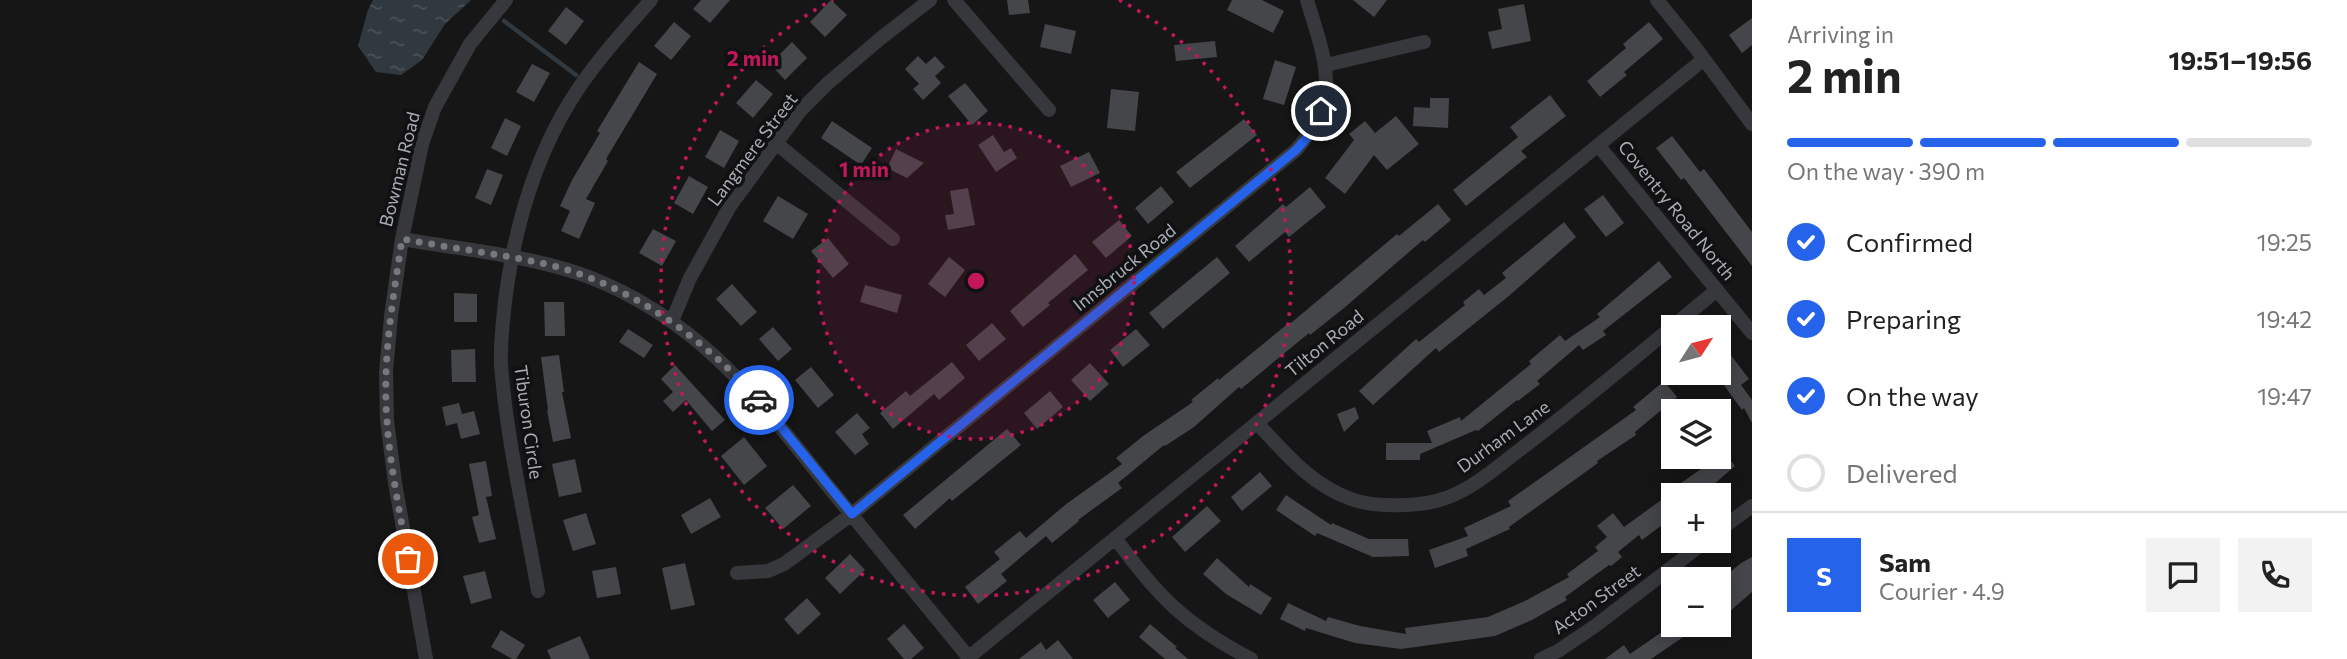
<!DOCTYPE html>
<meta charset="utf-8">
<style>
:root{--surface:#fff;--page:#f2f2f2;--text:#222;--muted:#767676;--line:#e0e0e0;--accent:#2563eb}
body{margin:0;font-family:Commissioner,sans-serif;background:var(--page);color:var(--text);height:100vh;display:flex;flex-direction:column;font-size:26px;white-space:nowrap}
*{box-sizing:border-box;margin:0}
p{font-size:23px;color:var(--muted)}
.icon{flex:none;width:38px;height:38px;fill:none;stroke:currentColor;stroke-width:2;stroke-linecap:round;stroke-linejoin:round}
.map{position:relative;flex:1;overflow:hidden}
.side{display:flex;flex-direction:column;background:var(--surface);width:595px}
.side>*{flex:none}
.needle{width:46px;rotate:54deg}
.fabs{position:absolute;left:1661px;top:315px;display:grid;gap:14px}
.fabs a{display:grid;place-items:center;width:70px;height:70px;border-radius:0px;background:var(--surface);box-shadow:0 4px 18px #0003;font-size:35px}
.pin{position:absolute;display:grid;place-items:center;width:60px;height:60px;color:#fff;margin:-30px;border:4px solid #fff;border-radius:50%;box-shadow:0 2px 7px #0007}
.courier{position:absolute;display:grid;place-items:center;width:70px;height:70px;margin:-35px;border:5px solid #2563eb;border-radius:50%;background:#fff;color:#222;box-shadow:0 2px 9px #0007}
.summary em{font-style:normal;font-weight:700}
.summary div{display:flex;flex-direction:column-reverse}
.summary{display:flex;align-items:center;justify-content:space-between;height:119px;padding:0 35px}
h1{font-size:46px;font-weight:700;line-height:52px}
.bar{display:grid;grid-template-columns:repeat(4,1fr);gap:10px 7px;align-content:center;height:84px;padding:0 35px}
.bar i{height:9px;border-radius:5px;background:var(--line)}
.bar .current{background:var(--accent)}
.bar p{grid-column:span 4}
.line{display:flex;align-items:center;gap:18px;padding:0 35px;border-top:2px solid var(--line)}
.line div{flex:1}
.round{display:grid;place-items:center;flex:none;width:74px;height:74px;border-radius:0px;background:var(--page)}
ol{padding:0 35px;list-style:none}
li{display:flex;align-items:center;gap:21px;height:77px}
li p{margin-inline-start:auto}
li .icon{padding:7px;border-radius:50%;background:var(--accent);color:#fff;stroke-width:4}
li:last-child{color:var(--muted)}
li i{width:38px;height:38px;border:4px solid var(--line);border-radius:50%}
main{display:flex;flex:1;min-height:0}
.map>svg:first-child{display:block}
.water{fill:url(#water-ripples)}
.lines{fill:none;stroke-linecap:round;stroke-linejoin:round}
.stream{stroke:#30393f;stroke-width:4.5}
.building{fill:#45464a}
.minor{stroke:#37383c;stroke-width:14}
.done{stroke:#76787e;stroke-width:7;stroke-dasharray:0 12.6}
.route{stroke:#2563eb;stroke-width:9}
.ring{fill:none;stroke:#c2185b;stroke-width:3.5;stroke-dasharray:3.5 7}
.labels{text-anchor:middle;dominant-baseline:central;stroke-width:7;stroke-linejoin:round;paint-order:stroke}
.street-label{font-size:18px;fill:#a9adb6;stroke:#111112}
.centre{fill:#c2185b;stroke:#111112;stroke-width:3.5}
.ring-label{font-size:21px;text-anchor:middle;font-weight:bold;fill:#c2185b;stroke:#111112;stroke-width:7;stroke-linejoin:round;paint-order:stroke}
</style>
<main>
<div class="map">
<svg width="1752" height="659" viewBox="0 0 1752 659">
<defs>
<pattern id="water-ripples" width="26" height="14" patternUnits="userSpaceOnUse" patternTransform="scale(1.75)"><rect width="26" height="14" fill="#30393f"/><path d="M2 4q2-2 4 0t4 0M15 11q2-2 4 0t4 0" fill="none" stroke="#4b5358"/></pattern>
</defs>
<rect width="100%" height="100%" fill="#161617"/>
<path class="water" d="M373,0H471L445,24L422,60L401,75L376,72L358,46L368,10Z"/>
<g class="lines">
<path class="stream" d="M504,21L576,75"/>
</g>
<path class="building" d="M701,0H730L710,23L693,9Z
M831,0L847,15L825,37L810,22Z
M1007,0H1028L1030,13L1009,15Z
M1232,0H1262L1284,11L1273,33L1227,10Z
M1353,0H1387L1374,17Z
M1524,4L1531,41L1492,49L1488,32L1502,29L1498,9Z
M566,7L584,21L566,45L548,31Z
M1752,18V45L1742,53L1729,35Z
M674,22L691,36L671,60L654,46Z
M1649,22L1663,39L1624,72L1627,75L1600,97L1587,81L1626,48L1623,44Z
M1045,24L1076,31L1071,54L1040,47Z
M1215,41L1217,57L1176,61L1174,45Z
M792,42L807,58L785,80L770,64Z
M918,56L926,64L935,56L945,67L935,76L941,83L923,100L913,89L919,84L905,69Z
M1275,60L1296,67L1284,105L1263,99Z
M639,62L657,74L606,159L608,161L586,199L595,203L579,239L561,231L570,211L560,206L572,180L600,133L597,131Z
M532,64L550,73L534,102L516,92Z
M756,80L773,94L753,118L736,103Z
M965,83L988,111L972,125L948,96Z
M1111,89L1139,92L1135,131L1107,128Z
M1550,95L1566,116L1521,151L1527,157L1466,206L1453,190L1518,137L1510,127Z
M1430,98H1449L1448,128L1413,126L1414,107L1430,108Z
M1396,116L1419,144L1387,170L1374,155L1345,194L1325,178L1354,140L1349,134L1365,121L1375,133Z
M505,118L521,126L507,156L491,148Z
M1244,119L1257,135L1190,188L1176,172Z
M832,121L872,148L861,165L821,138Z
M720,130L739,141L724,168L705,157Z
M993,135L1004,152L1011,148L1017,158L996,172L978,145Z
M1672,136L1700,172L1704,169L1752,232V266L1684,178L1681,180L1656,148Z
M896,149L924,163L907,178L887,168Z
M1089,152L1100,173L1071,187L1060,166Z
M487,169L503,175L491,205L475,198Z
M689,176L708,187L693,214L674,203Z
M1161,186L1174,202L1148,224L1135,208Z
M1310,187L1326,207L1289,237L1285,232L1249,262L1235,246L1283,204L1286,207Z
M968,188L975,225L948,230L945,215L954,214L950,191Z
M1603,195L1624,223L1606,237L1584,209Z
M778,196L808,214L793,239L763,221Z
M1438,204L1451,220L1425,242L1423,240L1344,308L1310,335L1309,333L1241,389L1239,387L1194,427L1165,446L1164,445L1118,483L1122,488L1078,520L1079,521L1052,543L1046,536L1001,574L1007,581L978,604L965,587L1000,559L994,552L1020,531L1026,538L1065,505L1122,464L1116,458L1143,436L1193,402L1191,400L1218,378L1219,380L1290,322L1291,323L1397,234L1399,236Z
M1119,220L1132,236L1106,258L1092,242Z
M1564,222L1576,237L1510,295L1439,352L1436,348L1373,405L1359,391L1416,339L1419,342L1465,305L1463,302L1479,289L1484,295L1506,278L1502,273Z
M653,229L676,241L662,266L639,253Z
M828,238L849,264L833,278L811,251Z
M1075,254L1088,270L1048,303L1050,305L1023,327L1010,311Z
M949,257L965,270L945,297L928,284Z
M1217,257L1230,273L1163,329L1149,313Z
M1659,261L1672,277L1603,331L1606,335L1583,350L1579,345L1537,381L1540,384L1518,401L1517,400L1478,431L1476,430L1420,454V460H1386V443H1432L1427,431L1460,417L1461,421L1531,364L1529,361L1560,335L1565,341L1600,317L1597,314Z
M732,284L757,312L741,326L716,299Z
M865,285L902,295L897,313L860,302Z
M454,293L477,294V322H454Z
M544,302H564L565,336H545Z
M992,323L1006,339L979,361L966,345Z
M773,327L792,349L778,361L759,339Z
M628,329L653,345L644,358L619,342Z
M1136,329L1150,345L1123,367L1110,350Z
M1718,338L1749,379L1741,385L1752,400V423L1744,408L1742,410L1718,377Z
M475,349L476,382H452L451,350Z
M559,355L564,392H562L571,438L553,442L547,410H548L541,357Z
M952,362L965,378L939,400L934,394L893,429L880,413L906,391L910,396Z
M1090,363L1109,384L1090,401L1071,380Z
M675,365L725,420L712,431L686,400L673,412L663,401L673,392L661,379Z
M811,367L834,395L818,408L795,380Z
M1664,381L1677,397L1635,432L1636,435L1597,461L1598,463L1509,527L1510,529L1466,549L1468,556L1435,568L1429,550L1468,536L1464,528L1511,506L1508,501L1636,410L1633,407Z
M1050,391L1063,407L1037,429L1024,413Z
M459,403L462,414L474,411L480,434L461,439L457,423L446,426L442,407Z
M1355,407L1359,418L1344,432L1337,414Z
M857,413L870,428L862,434L869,444L855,455L835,432Z
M1007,429L1021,445L952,501L950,498L915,529L903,515Z
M744,437L767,466L744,485L721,456Z
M1723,451L1735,466L1713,485L1696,495H1673V517L1642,540L1639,535L1618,552L1622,557L1611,566L1609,565L1565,597L1567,600L1532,620L1495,636L1401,649L1355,643L1306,628L1305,631L1280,619L1288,603L1326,621L1328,617L1360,626L1406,634L1405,628L1488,617L1525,601L1569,577L1567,574L1598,551L1595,547L1607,537L1597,526L1613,513L1624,527L1668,495H1664L1718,457Z
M575,459L582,492L559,497L552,464Z
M486,461L492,496L486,497L496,539L479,543L472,517L479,515L469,464Z
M1260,472L1272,486L1242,511L1231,497Z
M793,485L811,506L783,529L765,508Z
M1286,495L1331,525L1332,523L1369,539H1408L1409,556L1373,557L1317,533L1315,536L1276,510Z
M710,498L721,517L691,534L681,515Z
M1207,506L1221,521L1185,552L1172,537Z
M586,513L596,544L573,551L563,520Z
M850,554L865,570L840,594L825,578Z
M1752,557V592L1729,612L1727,609L1718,615V582L1741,563Z
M1217,558L1249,587L1250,584L1272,598L1261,615L1226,594L1203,574Z
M685,563L695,605L671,610L662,568Z
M616,567L621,594L597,598L592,571Z
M485,571L492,598L471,604L463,576Z
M1115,582L1130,600L1108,618L1093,600Z
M807,598L821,614L798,635L784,619Z
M904,624L924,648L911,659H904L887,639Z
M1150,624L1177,647L1175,648L1188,659H1165L1139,637Z
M1672,625H1701L1651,659H1605L1624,645L1630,654Z
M501,630L525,645L516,659H512L491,647Z
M580,636L590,659H551L547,650Z
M1058,640L1073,659H1019L1041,642L1046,650Z"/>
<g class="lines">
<path class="minor" d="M954,0L1049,110
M1657,0L1695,47L1752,124
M1326,65L1424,42
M777,144L893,239
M1598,145L1752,333
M402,239C464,250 530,255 589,277C702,321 759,401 832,491C878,547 924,603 970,659
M672,321L690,278L730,206L800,111L827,84L881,38L930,0
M1257,423C1285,453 1311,485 1351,499C1376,508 1422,507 1446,498C1474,488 1498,466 1522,448C1588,398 1652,343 1717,290
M1718,531L1752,506
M1116,539C1158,597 1186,625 1251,659
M737,573L768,571L784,564L852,514L1296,150C1343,97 1325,60 1307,0
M538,591C525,516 507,442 501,365C500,344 503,322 505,301C514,231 533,161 571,100C593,64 623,32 651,0
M969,657L1704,59
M426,659L395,483L387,420L386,372L391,316L402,239L422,144L435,107L470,44L506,0
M1541,659L1558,651L1595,626L1706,541"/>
</g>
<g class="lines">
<path class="done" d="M408,559C400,513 390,467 387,421C382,360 393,299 402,239C451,248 501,254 550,265C633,286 702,338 759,400"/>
<path class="route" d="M759,400L852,514L1296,150L1311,133L1321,111"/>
</g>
<circle cx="976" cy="281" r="158" fill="#c2185b" fill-opacity=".12"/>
<g class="ring">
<circle cx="976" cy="281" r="158"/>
<path d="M1119 0A315 315 0 1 1 833 0"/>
</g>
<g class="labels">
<g class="street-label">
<text transform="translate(752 149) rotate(-53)">Langmere Street</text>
<text transform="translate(399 169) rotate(-76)">Bowman Road</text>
<text transform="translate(1677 210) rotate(51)">Coventry Road North</text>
<text transform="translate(1124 267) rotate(-39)">Innsbruck Road</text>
<text transform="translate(1324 343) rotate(-39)">Tilton Road</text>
<text transform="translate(529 422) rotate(82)">Tiburon Circle</text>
<text transform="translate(1503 436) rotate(-36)">Durham Lane</text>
<text transform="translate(1596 599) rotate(-36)">Acton Street</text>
</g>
</g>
<circle cx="976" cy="281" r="10" class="centre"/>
<g class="ring-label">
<text x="753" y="66">2 min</text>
<text x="864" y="177">1 min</text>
</g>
</svg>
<div class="fabs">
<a><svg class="needle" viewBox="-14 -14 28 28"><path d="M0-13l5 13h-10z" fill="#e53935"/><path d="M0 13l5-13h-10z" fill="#767676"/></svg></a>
<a><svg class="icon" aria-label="layers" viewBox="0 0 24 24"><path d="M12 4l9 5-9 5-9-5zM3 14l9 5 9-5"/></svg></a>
<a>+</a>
<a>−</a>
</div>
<div class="pin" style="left:408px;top:559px;background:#ea580c"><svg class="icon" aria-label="bag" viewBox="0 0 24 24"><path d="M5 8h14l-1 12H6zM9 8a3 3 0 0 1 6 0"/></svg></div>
<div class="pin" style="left:1321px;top:111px;background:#1f2937"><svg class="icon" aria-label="home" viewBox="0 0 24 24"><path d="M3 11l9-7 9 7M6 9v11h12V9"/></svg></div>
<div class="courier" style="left:759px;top:400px"><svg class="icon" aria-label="car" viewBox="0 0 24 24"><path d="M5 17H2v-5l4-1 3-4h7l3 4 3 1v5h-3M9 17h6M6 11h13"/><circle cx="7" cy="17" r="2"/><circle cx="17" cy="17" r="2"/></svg></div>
</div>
<section class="side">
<div class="summary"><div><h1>2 min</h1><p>Arriving in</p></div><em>19:51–19:56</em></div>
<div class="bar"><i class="current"></i><i class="current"></i><i class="current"></i><i></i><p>On the way · 390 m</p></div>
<ol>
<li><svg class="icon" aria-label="check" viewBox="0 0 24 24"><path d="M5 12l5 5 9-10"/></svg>Confirmed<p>19:25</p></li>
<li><svg class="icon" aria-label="check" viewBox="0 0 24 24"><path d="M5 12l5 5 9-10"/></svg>Preparing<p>19:42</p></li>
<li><svg class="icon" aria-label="check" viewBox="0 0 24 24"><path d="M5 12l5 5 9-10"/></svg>On the way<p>19:47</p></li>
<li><i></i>Delivered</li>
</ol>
<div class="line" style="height:126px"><b class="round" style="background:var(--accent);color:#fff">S</b><div><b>Sam</b><p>Courier · 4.9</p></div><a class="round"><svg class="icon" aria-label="chat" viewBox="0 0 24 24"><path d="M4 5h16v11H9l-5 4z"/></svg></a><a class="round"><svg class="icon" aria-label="phone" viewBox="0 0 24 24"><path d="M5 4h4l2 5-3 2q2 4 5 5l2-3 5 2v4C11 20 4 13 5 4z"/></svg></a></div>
</section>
</main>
